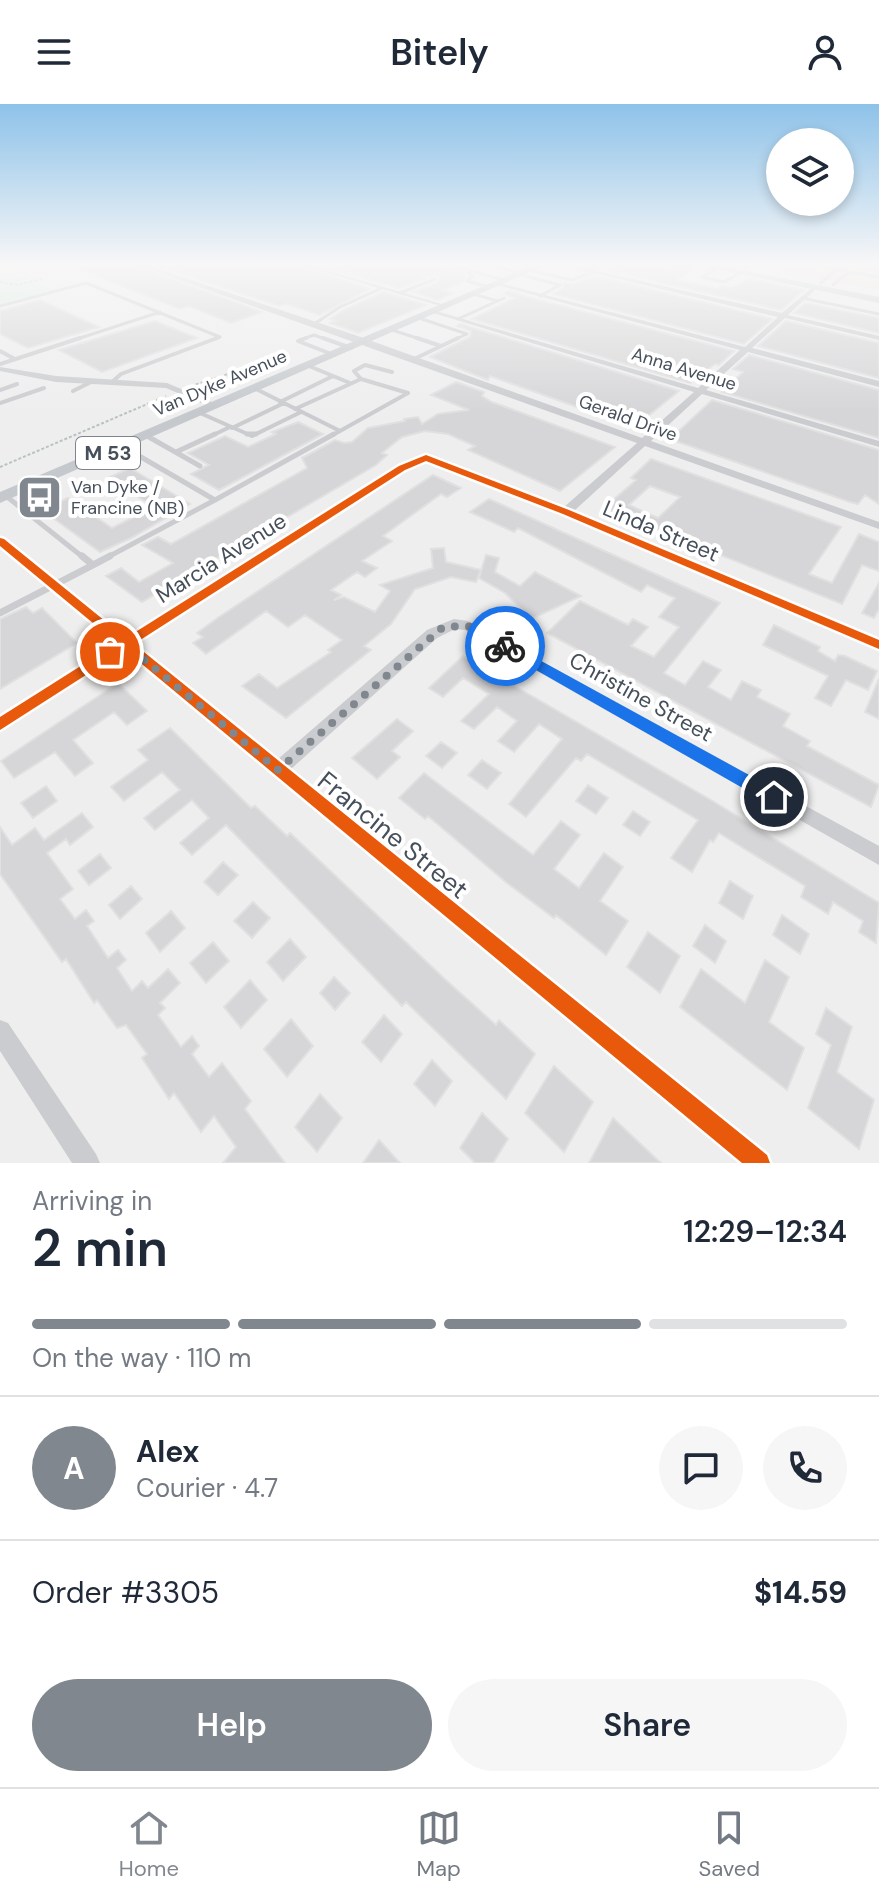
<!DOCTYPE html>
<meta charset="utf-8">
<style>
:root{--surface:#fff;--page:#f6f6f7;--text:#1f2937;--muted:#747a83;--line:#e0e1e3;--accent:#81878e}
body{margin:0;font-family:"DM Sans",sans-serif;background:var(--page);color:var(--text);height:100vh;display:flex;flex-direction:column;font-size:30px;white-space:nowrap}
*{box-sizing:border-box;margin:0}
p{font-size:26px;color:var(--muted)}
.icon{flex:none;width:44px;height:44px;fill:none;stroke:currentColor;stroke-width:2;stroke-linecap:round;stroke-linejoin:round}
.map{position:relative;height:1059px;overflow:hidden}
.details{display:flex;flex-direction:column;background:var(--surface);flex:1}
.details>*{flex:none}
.buttons{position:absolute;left:766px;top:24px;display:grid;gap:16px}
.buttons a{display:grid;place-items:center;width:88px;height:88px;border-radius:50%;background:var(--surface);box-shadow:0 4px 12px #0003;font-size:40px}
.pin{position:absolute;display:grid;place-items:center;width:68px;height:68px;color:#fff;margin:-34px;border:4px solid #fff;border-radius:50%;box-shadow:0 2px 8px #0007}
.courier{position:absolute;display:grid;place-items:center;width:80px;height:80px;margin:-40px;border:6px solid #1a73e8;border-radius:50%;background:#fff;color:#222;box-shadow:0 2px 10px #0007}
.headline em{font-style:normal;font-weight:600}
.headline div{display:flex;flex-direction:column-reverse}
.headline{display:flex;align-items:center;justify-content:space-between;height:136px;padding:0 32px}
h1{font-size:52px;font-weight:600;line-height:60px}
.bar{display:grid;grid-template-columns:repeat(4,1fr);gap:12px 8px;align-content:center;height:96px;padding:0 32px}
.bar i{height:10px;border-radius:6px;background:var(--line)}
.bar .on{background:var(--accent)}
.bar p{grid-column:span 4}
.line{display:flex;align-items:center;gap:20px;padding:0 32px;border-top:2px solid var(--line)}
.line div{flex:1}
.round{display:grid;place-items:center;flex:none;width:84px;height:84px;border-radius:42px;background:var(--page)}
.cta{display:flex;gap:16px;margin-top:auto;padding:16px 32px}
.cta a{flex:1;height:92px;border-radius:48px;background:var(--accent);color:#fff;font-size:32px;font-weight:600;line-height:92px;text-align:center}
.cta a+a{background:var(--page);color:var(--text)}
header{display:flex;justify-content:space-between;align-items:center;height:104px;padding:0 32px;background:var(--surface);font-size:36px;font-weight:600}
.menu{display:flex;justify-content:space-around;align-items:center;height:112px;border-top:2px solid var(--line);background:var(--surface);font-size:22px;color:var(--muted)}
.menu a{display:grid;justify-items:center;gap:4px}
.menu .on{color:var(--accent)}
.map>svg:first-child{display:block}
.commercial{fill:#e8e6de}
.green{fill:#d3ede0}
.building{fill:#d6d6d8;stroke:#e0e0e1;stroke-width:2;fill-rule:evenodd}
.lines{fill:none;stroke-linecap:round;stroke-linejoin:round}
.path{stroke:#b8c3c0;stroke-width:2;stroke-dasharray:3 2;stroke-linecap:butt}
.service-far3{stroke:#cacccf;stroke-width:3}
.service-far2{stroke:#cacccf;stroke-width:4}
.service-far1{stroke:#cacccf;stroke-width:5}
.service{stroke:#cacccf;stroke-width:7}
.minor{fill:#cacccf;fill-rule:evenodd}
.secondary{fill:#cbced1;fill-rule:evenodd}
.primary{fill:#c5c9cd;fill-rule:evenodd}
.cycleway-casing{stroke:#fff;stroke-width:5}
.cycleway{fill:#e8590c;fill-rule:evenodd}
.route{fill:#1a73e8}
.done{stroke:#81878e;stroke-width:8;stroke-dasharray:0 14.4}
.labels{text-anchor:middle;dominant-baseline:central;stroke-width:8;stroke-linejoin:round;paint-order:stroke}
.far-street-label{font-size:18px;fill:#464f5a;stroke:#fff}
.far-poi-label{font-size:18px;fill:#464f5a;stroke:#fff;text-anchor:start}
.shield{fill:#fff;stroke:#7e848c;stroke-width:2}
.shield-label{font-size:20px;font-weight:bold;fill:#464f5a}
.street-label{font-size:22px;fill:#464f5a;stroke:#fff}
.near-street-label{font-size:26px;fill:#464f5a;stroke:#fff}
</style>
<header><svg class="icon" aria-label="menu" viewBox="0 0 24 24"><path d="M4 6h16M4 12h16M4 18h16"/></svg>Bitely<svg class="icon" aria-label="person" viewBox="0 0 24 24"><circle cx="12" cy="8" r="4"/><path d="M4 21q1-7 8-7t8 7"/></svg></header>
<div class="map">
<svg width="879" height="1059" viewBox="0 0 879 1059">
<rect width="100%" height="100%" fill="#efeeee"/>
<path class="commercial" d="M742,160H879V186Z"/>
<path class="green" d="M11,164L22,169L19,171L53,186L0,200V167Z"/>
<path class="building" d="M66,160H132L262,208L231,219L189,202L180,205Z
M153,160H293L370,185L320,211L287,200L279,202Z
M315,160H429L464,169L465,173L463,178L442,186L453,189L438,196L413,188L437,179L439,174L436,171L399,184Z
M616,160H657L664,164L691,167L676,176L717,185L722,182L733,184L748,175L804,186L781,206L607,166Z
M595,172L772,215L744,240L553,190L563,184L564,179L573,180Z
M508,187L539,196L734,247L719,261L715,260L690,279L472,215L515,194L504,190Z
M383,188L426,201L358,229L330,219L336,217L330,215L342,207Z
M40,196L99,223L28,244L0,230V207Z
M805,199L879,214V229L794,209Z
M155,217L197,234L102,268L59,246Z
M786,217L879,239V274L758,242Z
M460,220L679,287L634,323L490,272L488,276L430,253L470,233L471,227L457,222Z
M749,251L879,286V334L722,288L743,268L733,265Z
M456,278L484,288L482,292L492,298L615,343L560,387L468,346L475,342L448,330L425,327L402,333L382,349L387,351L376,361L142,498L106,472L121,464L139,478L173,459L142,441L158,433L171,440L307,364L302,354L335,336L344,339L352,338L368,324L405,317L404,315L418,313L422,320L438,310L469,306L431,291Z
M712,296L879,346V400L865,391L858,400L850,398L670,335Z
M298,318L323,330L219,386L191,370L209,361L188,349L225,332L248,343L276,330L272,328Z
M651,355L841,423L809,470L832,479L859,430L879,438V467L862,461L842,500L604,404L636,376L631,374ZM650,382L680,393L658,414L629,401Z
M130,364L190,400L131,434L100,448L42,406L68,394L112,424L154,403L108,374Z
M433,371L461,384L447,393L441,390L383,432L392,437L362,457L377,464L365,473L357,468L331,486L341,491L334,496L344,493L375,508L390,487L380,481L433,464L431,445L444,444L446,458L481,466L476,478L451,473L415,485L391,520L364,542L371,546L286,614L242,582L259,570L277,584L331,548L328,546L342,536L305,511L288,523L266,507L206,550L193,539L203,533L197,529L219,513Z
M489,395L720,499L664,569L685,581L703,557L721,566L708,583L731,596L742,577L761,586L757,593L790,610L783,622L810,637L807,642L879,681L871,703L547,529L580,497L628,521L633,515L648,523L631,542L654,553L679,523L659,513L675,494L647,481L641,488L518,424L514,428L470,408Z
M486,451L499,454L495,468L520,482L535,468L581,492L531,515L505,489L479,474Z
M879,479V505L874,514L862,509Z
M26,503L33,509L42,504L77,539L0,585V515Z
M774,521L820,543L818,547L835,557L838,551L845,552L877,567L868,586L846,576L831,602L815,594L828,572L763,541Z
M463,552L711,696L879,799L876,839L859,828L863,817L833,798L828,810L801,793L805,782L719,729L713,738L710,736L692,768L671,754L698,716L587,650L581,657L576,654L526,713L509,700L562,635L539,620L514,648L498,637L517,617L497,603L474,625L461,617L489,590L463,574L443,593L429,584Z
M879,575V615L865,608Z
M118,579L147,607L127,621L114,608L73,636L93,659L75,672L55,648L14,674L1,657Z
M397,615L413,627L392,647L400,653L377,675L352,654Z
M170,624L251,704L255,702L287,732L290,729L447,877L496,921L499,916L535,950L506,995L406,898L402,902L226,721L192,751L180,739L209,714L192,696L155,726L144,714L180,686L162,668L124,697L111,683L148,656L138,646Z
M441,638L457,649L442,664L426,652Z
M482,656L501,669L487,685L468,671Z
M424,669L533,751L561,717L580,731L554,765L579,784L604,749L623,763L600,797L628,817L606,851L556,811L554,814L507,779L428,712L425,715L399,694Z
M588,681L608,694L596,710L576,697Z
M46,682L57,697L33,714L21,699Z
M633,707L650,718L640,732L623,721Z
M82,709L93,723L70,741L66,735L47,749L73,785L60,795L75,815L86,806L94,817L87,822L108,854L118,846L126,856L117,864L132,887L142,877L148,884L168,865L180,879L160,899L165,904L158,911L181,943L192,932L199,942L192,950L209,973L222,959L251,997L245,1005L285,1059H223L236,1043L214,1012L201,1028L174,989L169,995L142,954L147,950L126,921L117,924L97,896L94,899L66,855L62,858L0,770V723L12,741L35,724L44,736Z
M100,750L111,764L89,781L78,767Z
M223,758L238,771L218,791L204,778Z
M730,777L753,792L743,815L719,799Z
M131,782L142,795L120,815L109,801Z
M253,798L270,814L252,834L234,817Z
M171,807L185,824L160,848L146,829Z
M782,811L809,830L800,850L773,831Z
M705,821L726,837L715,859L693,842Z
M648,828L680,852L660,889L627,863Z
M290,835L306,853L283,877L267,858Z
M213,838L229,857L206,879L190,859Z
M765,856L789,873L769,918L804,944L787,986L680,903L701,865L745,899Z
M334,873L350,889L335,906L320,889Z
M250,876L267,896L241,924L224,903Z
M826,904L852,923L837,968L874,996L859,1045L808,1004L831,941L816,930Z
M384,911L402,930L381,958L362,938Z
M291,915L313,942L287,973L264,945Z
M432,956L452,977L435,1002L414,980Z
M554,962L593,998L564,1048L525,1009Z
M320,990L342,1014L317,1048L295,1023Z
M482,1009L508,1035L493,1059H475L460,1044Z
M613,1014L661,1059H589Z
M379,1036L400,1059H363Z"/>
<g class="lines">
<path class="path" d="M0,178L17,181L42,175
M191,282L259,260L288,257
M0,363L166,292"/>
<path class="service-far3" d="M484,160L521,169
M665,160L686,164L695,160
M810,160L879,173
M743,163L748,160
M717,164L702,173L724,178L740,169
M528,166L572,176L593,168
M587,166L612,160
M471,167L468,169L473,172L467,177L489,183
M518,170L560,181L540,192
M821,179L837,165
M833,181L850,167
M400,189L435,175
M473,190L498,197
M802,194L879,210
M0,202L86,179L220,233
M419,214L467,230L454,236
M458,215L504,194
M314,220L340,203L382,184
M392,226L423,236
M74,236L160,208
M212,236L220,233
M300,236L314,231L328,236"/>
<path class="service-far2" d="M306,234L298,237L334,251
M323,234L351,244
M417,234L441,242
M0,247L15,255
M412,256L458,234
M0,260L80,234
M309,262L350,279
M361,275L354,267L365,261L392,268
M112,278L121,270L217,234
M256,285L340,327
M0,286L17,280
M73,287L91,278
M280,298L333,272
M0,299L44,284
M295,305L361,275L408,289
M200,309L252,332
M232,324L284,299
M211,332L230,323
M252,332L301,308
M331,332L408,289"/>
<path class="service-far1" d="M247,330H256
M147,332L200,362
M176,348L215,330
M6,392L84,454
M215,396L334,330
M106,454L215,396L122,342"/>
<path class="service" d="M82,452L93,461L110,452
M0,509L93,461"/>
<path class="minor" d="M135,160H144L355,231L642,334L694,288L430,208L436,207L698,284L740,246L493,180L496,178L745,243L778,213L557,160H567L782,209L814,182L816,185L788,211L879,232V236L785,214L752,244L879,277V283L748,248L706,286L879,337V343L702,290L651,337L879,418V425L645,342L574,407L879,535V546L562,410L426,358L406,366L136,540L278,655L427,526L454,515L468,517L879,742V761L465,526L455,525L437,534L291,665L768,1050L772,1059H739L125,547L0,627V612L115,539L0,443V433L4,434L126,533L398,362L422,352H430L564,403L637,339Z
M296,160H305L449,202L444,203Z
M441,160H451L509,176L506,178Z
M0,263L56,272L167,279L221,302L213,304L166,284L56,278L0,267Z
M0,916L8,919L96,1050L100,1059H72L0,947Z"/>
<path class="secondary" d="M693,160H710L879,193V199Z"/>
<path class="primary" d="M535,160H548L0,399V388Z"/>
<defs>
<path id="cycleway" d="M426,351L569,406L879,536V545L563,410L426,357L405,366L134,540L767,1051L770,1059H742L125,546L0,626V613L117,539L0,442V434L4,435L126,534L399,362Z"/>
</defs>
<use href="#cycleway" class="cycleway-casing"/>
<use href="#cycleway" class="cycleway"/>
</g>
<linearGradient id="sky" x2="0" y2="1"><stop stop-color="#8ec2e9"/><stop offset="0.52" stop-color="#f8f7f7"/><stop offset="1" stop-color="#f8f7f7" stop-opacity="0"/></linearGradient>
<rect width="879" height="308" fill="url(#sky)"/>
<path class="route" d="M505,537L780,688V699H769L501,546L499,542Z"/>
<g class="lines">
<path class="done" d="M110,548L124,539L278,666L443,523L468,522L505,542"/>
</g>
<defs>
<symbol id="bus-square" viewBox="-11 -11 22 22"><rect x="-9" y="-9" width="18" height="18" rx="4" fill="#81878e" stroke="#fff"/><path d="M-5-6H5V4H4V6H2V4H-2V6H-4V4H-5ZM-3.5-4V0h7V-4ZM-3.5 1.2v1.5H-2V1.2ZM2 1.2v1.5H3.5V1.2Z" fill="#fff"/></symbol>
</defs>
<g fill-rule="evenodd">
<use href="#bus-square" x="14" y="368" width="51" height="51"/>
</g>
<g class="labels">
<g class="far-street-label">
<text transform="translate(684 265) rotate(17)">Anna Avenue</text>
<text transform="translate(220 279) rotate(-23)">Van Dyke Avenue</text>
<text transform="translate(628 314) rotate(20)">Gerald Drive</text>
</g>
<g class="far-poi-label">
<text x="71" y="383">Van Dyke /<tspan x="71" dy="21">Francine (NB)</tspan></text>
</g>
<rect class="shield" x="76" y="333" width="64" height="32" rx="6"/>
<g class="shield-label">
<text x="108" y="349">M 53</text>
</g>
<g class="street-label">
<text transform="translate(661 427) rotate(23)">Linda Street</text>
<text transform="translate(221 454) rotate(-32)">Marcia Avenue</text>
<text transform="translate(641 593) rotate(29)">Christine Street</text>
</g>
<g class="near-street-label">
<text transform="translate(393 731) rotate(39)">Francine Street</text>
</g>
</g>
</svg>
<div class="buttons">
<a><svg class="icon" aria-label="layers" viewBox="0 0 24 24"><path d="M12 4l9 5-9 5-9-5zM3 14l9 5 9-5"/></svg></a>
</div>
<div class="pin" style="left:110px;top:548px;background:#ea580c"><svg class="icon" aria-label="bag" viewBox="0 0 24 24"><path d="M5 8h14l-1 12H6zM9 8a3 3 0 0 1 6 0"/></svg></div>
<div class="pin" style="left:774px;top:693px;background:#1f2937"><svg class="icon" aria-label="home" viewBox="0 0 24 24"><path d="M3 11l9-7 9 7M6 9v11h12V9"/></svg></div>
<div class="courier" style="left:505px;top:542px"><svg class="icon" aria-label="bike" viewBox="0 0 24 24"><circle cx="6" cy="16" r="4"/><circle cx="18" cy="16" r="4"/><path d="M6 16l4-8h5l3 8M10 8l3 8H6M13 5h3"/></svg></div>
</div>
<section class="details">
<div class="headline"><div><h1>2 min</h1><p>Arriving in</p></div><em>12:29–12:34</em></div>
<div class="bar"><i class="on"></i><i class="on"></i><i class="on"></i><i></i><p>On the way · 110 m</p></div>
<div class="line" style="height:144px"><b class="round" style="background:var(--accent);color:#fff">A</b><div><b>Alex</b><p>Courier · 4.7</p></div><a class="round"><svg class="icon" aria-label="chat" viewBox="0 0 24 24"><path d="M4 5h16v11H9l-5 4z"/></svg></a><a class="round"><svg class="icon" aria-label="phone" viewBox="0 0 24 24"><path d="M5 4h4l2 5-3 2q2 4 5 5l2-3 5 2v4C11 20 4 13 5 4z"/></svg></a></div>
<div class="line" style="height:104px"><div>Order #3305</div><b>$14.59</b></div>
<div class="cta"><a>Help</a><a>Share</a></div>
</section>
<nav class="menu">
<a class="on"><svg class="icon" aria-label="home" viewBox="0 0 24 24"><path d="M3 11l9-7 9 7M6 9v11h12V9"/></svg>Home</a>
<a><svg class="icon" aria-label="map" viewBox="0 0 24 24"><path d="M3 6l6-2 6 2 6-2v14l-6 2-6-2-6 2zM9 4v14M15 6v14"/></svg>Map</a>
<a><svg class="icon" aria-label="saved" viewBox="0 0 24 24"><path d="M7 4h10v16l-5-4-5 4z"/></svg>Saved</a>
</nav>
